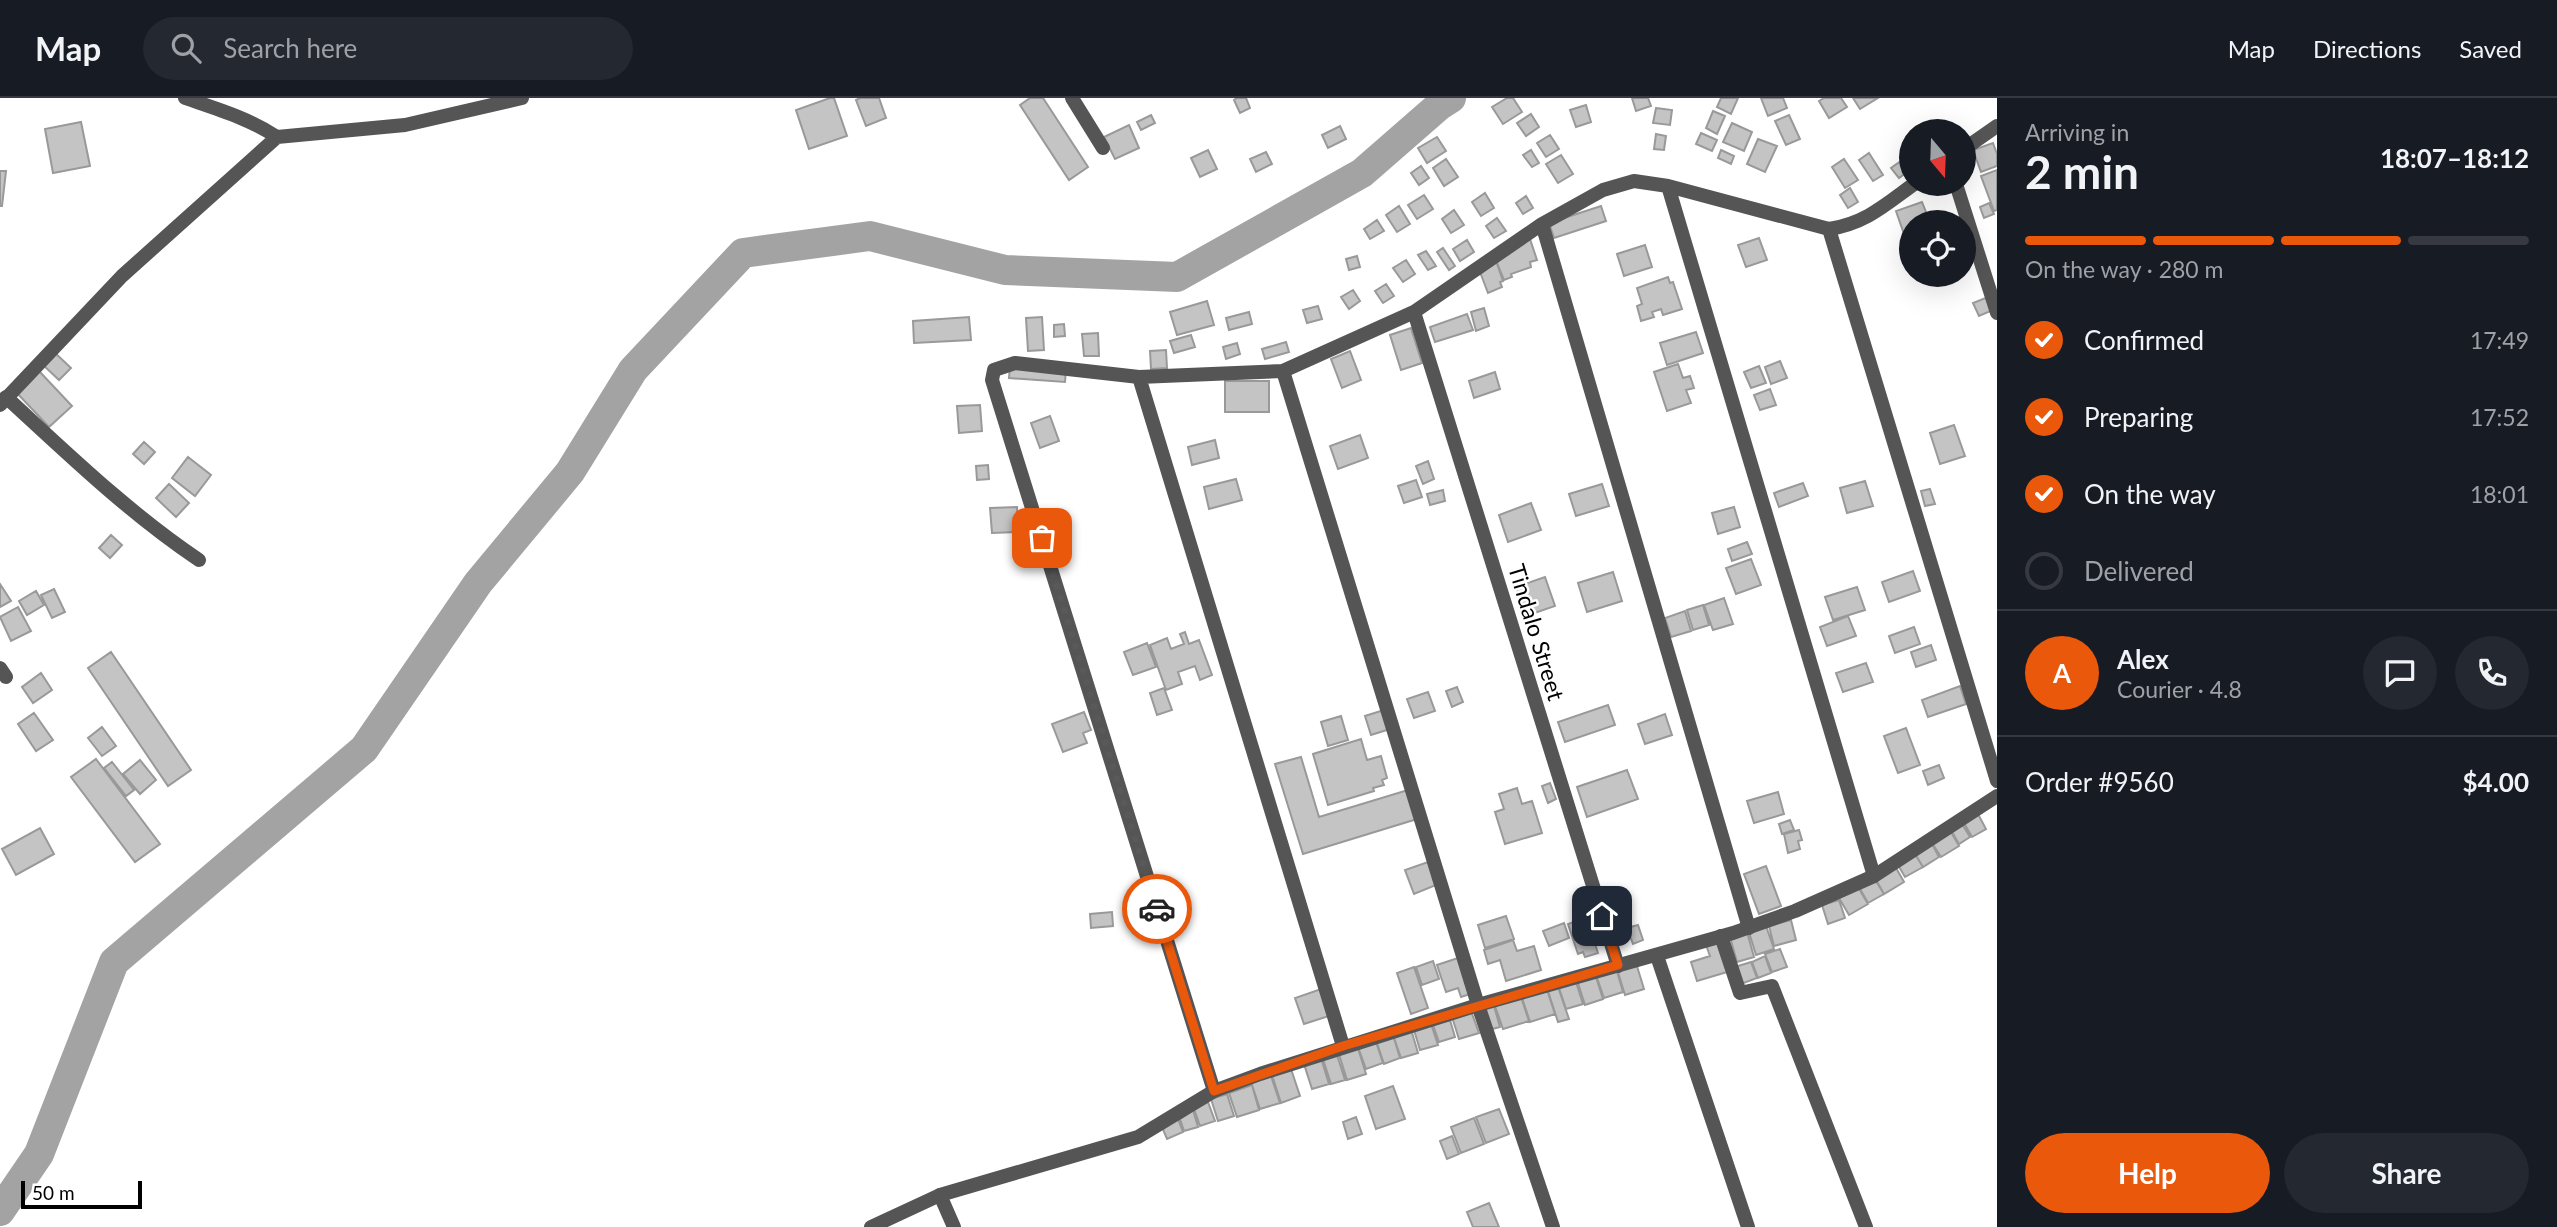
<!DOCTYPE html>
<meta charset="utf-8">
<style>
:root{--surface:#171b24;--page:#242831;--text:#f1f3f6;--muted:#9ea1a6;--line:#363941;--accent:#ea580c}
body{margin:0;font-family:Lato,sans-serif;background:var(--page);color:var(--text);height:100vh;display:flex;flex-direction:column;font-size:26px;white-space:nowrap}
*{box-sizing:border-box;margin:0}
p{font-size:23px;color:var(--muted)}
.icon{flex:none;width:38px;height:38px;fill:none;stroke:currentColor;stroke-width:2;stroke-linecap:round;stroke-linejoin:round}
.map{position:relative;flex:1;overflow:hidden}
.drawer{display:flex;flex-direction:column;background:var(--surface);width:560px}
.drawer>*{flex:none}
.needle{width:46px;rotate:161deg}
.controls{position:absolute;left:1899px;top:21px;display:grid;gap:14px}
.controls a{display:grid;place-items:center;width:77px;height:77px;border-radius:50%;background:var(--surface);box-shadow:0 7px 28px #0002;font-size:35px}
.scale{position:absolute;left:21px;bottom:18px;width:121px;box-sizing:border-box;padding-left:7px;border:4px solid #000;border-top:0;font-size:19px;line-height:24px;white-space:nowrap;color:#000;-webkit-text-stroke:5px #fff;paint-order:stroke}
.pin{position:absolute;display:grid;place-items:center;width:60px;height:60px;color:#fff;margin:-30px;border-radius:14px;box-shadow:0 4px 10px #0006}
.courier{position:absolute;display:grid;place-items:center;width:70px;height:70px;margin:-35px;border:5px solid #ea580c;border-radius:50%;background:#fff;color:#222;box-shadow:0 2px 9px #0007}
.summary em{font-style:normal;font-weight:700}
.summary div{display:flex;flex-direction:column-reverse}
.summary{display:flex;align-items:center;justify-content:space-between;height:119px;padding:0 28px}
h1{font-size:46px;font-weight:700;line-height:52px}
.bar{display:grid;grid-template-columns:repeat(4,1fr);gap:10px 7px;align-content:center;height:84px;padding:0 28px}
.bar i{height:9px;border-radius:5px;background:var(--line)}
.bar .active{background:var(--accent)}
.bar p{grid-column:span 4}
.line{display:flex;align-items:center;gap:18px;padding:0 28px;border-top:2px solid var(--line)}
.line div{flex:1}
.round{display:grid;place-items:center;flex:none;width:74px;height:74px;border-radius:37px;background:var(--page)}
ol{padding:0 28px;list-style:none}
li{display:flex;align-items:center;gap:21px;height:77px}
li p{margin-inline-start:auto}
li .icon{padding:7px;border-radius:50%;background:var(--accent);color:#fff;stroke-width:4}
li:last-child{color:var(--muted)}
li i{width:38px;height:38px;border:4px solid var(--line);border-radius:50%}
.primary-button{display:flex;gap:14px;margin-top:auto;padding:14px 28px}
.primary-button a{flex:1;height:80px;border-radius:42px;background:var(--accent);color:#fff;font-size:28px;font-weight:700;line-height:80px;text-align:center}
.primary-button a+a{background:var(--page);color:var(--text)}
header{display:flex;align-items:center;gap:42px;box-sizing:border-box;height:98px;padding:0 35px;background:var(--surface);border-bottom:2px solid var(--line)}
header strong{font-size:33px}
nav{display:flex;gap:38px;margin-inline-start:auto;font-size:24px}
.search{width:490px;height:63px;background:var(--page);display:flex;align-items:center;gap:18px;box-sizing:border-box;padding:0 24px;border-radius:38px;color:var(--muted);font-size:26px}
main{display:flex;flex:1;min-height:0}
.map>svg:first-child{display:block}
.lines{fill:none;stroke-linecap:round;stroke-linejoin:round}
.river{stroke:#a3a3a3;stroke-width:30}
.building{fill:#c4c4c4;stroke:#999;stroke-width:2}
.minor{stroke:#555;stroke-width:14}
.tertiary{stroke:#555;stroke-width:14}
.done{stroke:#595959;stroke-width:7;stroke-dasharray:0 12.6}
.route{stroke:#ea580c;stroke-width:9}
.labels{text-anchor:middle;dominant-baseline:central;stroke-width:5;stroke-linejoin:round;paint-order:stroke}
.street-label{font-size:23px;fill:#000;stroke:#fff}
</style>
<header>
<strong>Map</strong>
<div class="search"><svg class="icon" aria-label="search" viewBox="0 0 24 24"><circle cx="10" cy="10" r="6"/><path d="M15 15l6 6"/></svg>Search here</div>
<nav><a>Map</a><a>Directions</a><a>Saved</a></nav>
</header>
<main>
<div class="map">
<svg width="1997" height="1129" viewBox="0 0 1997 1129">
<rect width="100%" height="100%" fill="#fff"/>
<g class="lines">
<path class="river" d="M0,1113L39,1056L114,864L364,651L478,485L570,374L633,272L743,155L870,138L1005,172L1177,179L1362,75L1440,7L1451,0"/>
</g>
<path class="building" d="M830,0H834L847,38L809,51L796,12Z
M860,0H879L886,20L866,28L856,2Z
M1030,0H1043L1088,69L1069,82L1020,7Z
M1237,0H1246L1250,10L1240,15L1234,2Z
M1507,0H1513L1522,14L1503,26L1492,9Z
M1632,0H1648L1651,8L1636,13Z
M1721,0H1738L1731,16L1717,9Z
M1761,0H1783L1787,10L1768,18Z
M1824,0H1841L1847,9L1829,20L1819,3Z
M1853,0H1878L1860,11Z
M1586,7L1591,24L1576,29L1570,12Z
M1656,10L1672,12L1670,27L1653,25Z
M1713,13L1725,18L1717,36L1706,30Z
M1531,16L1539,29L1526,38L1517,25Z
M1151,17L1155,25L1141,32L1137,24Z
M1789,17L1800,41L1786,47L1775,23Z
M81,24L90,68L53,75L45,31Z
M1732,25L1752,34L1744,53L1723,44Z
M1129,27L1139,50L1115,61L1104,39Z
M1340,28L1346,41L1328,50L1322,37Z
M1701,35L1717,42L1712,53L1696,46Z
M1656,36L1666,38L1664,52L1654,51Z
M1550,37L1559,51L1546,59L1537,45Z
M1437,39L1446,53L1427,65L1418,50Z
M1758,41L1777,48L1765,74L1747,66Z
M1993,45L1997,56V68L1981,74L1973,52Z
M1208,52L1217,71L1200,79L1191,60Z
M1531,52L1539,65L1532,69L1523,57Z
M1721,52L1734,58L1731,66L1718,60Z
M1266,54L1272,66L1256,74L1250,61Z
M1869,55L1883,77L1873,83L1859,62Z
M1911,56V71L1899,80L1891,70Z
M1561,57L1573,76L1558,85L1546,66Z
M1446,61L1458,79L1444,88L1433,70Z
M1844,61L1858,82L1845,90L1832,69Z
M1421,68L1429,80L1419,87L1411,75Z
M1997,72V112L1994,113L1981,78Z
M0,73H6L2,108H0Z
M1850,90L1858,104L1848,110L1840,97Z
M1485,95L1494,110L1481,118L1472,104Z
M1424,97L1433,111L1417,121L1408,107Z
M1526,98L1533,110L1523,116L1516,105Z
M1922,104L1930,124H1911V133L1904,136L1896,113Z
M1989,105L1994,116L1984,120L1980,109Z
M1399,108L1410,126L1397,134L1386,117Z
M1601,108L1606,123L1554,140L1549,125Z
M1454,112L1464,127L1451,135L1442,121Z
M1497,120L1506,133L1494,140L1486,128Z
M1377,122L1384,133L1370,141L1364,131Z
M1759,140L1767,162L1746,169L1738,147Z
M1530,141L1537,162L1530,164L1531,169L1511,176L1512,179L1504,182L1496,162Z
M1467,142L1474,154L1460,163L1453,151Z
M1645,147L1652,169L1624,178L1617,156Z
M1443,150L1455,168L1449,172L1437,154Z
M1426,153L1436,168L1428,172L1418,157Z
M1357,158L1360,169L1349,172L1346,161Z
M1406,162L1415,176L1403,184L1393,170Z
M1496,163L1503,183L1500,184L1502,189L1488,195L1480,174Z
M1668,179L1670,185L1673,184L1682,211L1663,217L1661,211L1652,214L1654,219L1641,223L1637,208L1642,206L1637,190Z
M1386,186L1394,198L1383,205L1375,193Z
M1353,192L1360,203L1349,211L1341,199Z
M1988,199L1993,212L1979,218L1973,205Z
M1207,203L1214,227L1177,237L1170,214Z
M1318,208L1322,221L1307,225L1303,212Z
M1484,210L1489,228L1476,233L1471,214Z
M1249,214L1252,226L1229,232L1226,220Z
M1467,216L1473,232L1435,244L1430,229Z
M969,219L971,242L914,245L913,223Z
M1042,219L1044,252L1028,253L1026,220Z
M1064,226L1065,238L1054,239V227Z
M1411,230L1422,265L1401,272L1390,237Z
M1696,234L1703,255L1667,267L1660,245Z
M1098,235L1099,258H1084L1082,236Z
M1191,237L1195,249L1174,255L1170,243Z
M1286,244L1289,254L1265,261L1262,251Z
M1237,245L1240,256L1226,261L1223,249Z
M1166,252L1167,270L1151,271L1150,253Z
M53,253L71,270L59,282L42,266Z
M1350,253L1361,282L1342,290L1331,261Z
M1780,263L1787,280L1771,286L1765,269Z
M1678,266L1683,280L1690,278L1694,290L1686,292L1691,305L1667,313L1654,274Z
M1010,267L1066,271L1065,284L1009,280Z
M1759,268L1766,285L1751,290L1744,274Z
M39,273L72,308L49,329L16,294Z
M1495,274L1500,291L1474,300L1469,283Z
M1225,283H1269V314H1225Z
M1770,291L1776,307L1760,312L1754,297Z
M980,307L982,333L959,335L957,308Z
M1050,318L1059,343L1040,350L1031,325Z
M1954,327L1965,358L1940,366L1930,335Z
M1360,337L1368,360L1338,371L1330,348Z
M1215,342L1219,360L1192,367L1188,349Z
M144,344L155,354L144,366L133,356Z
M188,359L211,377L195,398L172,380Z
M1428,363L1434,381L1423,386L1416,368Z
M988,367L989,381L977,382L976,368Z
M1236,381L1242,402L1209,411L1204,389Z
M1416,382L1422,399L1404,405L1398,388Z
M1865,383L1873,408L1847,415L1840,390Z
M1803,385L1808,398L1779,409L1774,395Z
M169,386L189,405L176,419L156,400Z
M1602,386L1609,408L1576,418L1569,396Z
M1930,391L1935,406L1925,408L1921,393Z
M1443,392L1445,403L1430,407L1427,396Z
M1531,405L1541,432L1508,444L1499,417Z
M1017,409L1018,434L992,435L990,410Z
M1734,409L1740,429L1718,436L1712,415Z
M111,437L122,447L110,460L99,450Z
M1747,444L1752,456L1732,463L1728,451Z
M1751,461L1761,487L1736,496L1726,470Z
M1913,473L1920,493L1889,504L1882,484Z
M1613,474L1622,503L1587,514L1578,485Z
M1545,479L1555,508L1526,518L1516,489Z
M0,486L11,503L0,509Z
M1857,489L1865,512L1833,522L1825,499Z
M54,491L65,514L52,520L41,497Z
M36,493L44,507L27,517L19,503Z
M1724,500L1733,526L1713,532L1704,507Z
M1703,507L1709,527L1693,532L1687,512Z
M18,509L31,533L11,543L0,519Z
M1685,513L1691,533L1671,539L1665,520Z
M1848,518L1856,538L1827,548L1820,529Z
M1914,529L1920,546L1895,555L1889,538Z
M1185,534L1189,546L1199,542L1212,577L1200,582L1195,568L1178,574L1182,586L1166,592L1150,547L1167,540L1171,551L1184,546L1180,536Z
M1147,545L1156,569L1133,577L1124,554Z
M1931,547L1936,562L1916,569L1911,554Z
M111,554L191,672L168,688L88,570Z
M1866,565L1873,584L1843,594L1836,575Z
M41,575L52,592L33,605L22,589Z
M1960,588L1966,606L1928,619L1922,602Z
M1457,589L1463,604L1452,609L1446,593Z
M1164,590L1172,612L1157,617L1150,595Z
M1428,594L1435,613L1414,620L1407,601Z
M1608,607L1615,627L1565,644L1558,624Z
M1384,612L1390,631L1371,637L1365,618Z
M1084,614L1091,632L1083,635L1087,645L1063,654L1052,626Z
M34,615L53,642L36,653L18,626Z
M1665,616L1672,637L1645,646L1638,626Z
M1341,618L1348,642L1328,648L1321,624Z
M102,629L116,648L102,658L88,640Z
M1906,630L1920,667L1898,675L1884,638Z
M1361,641L1367,662L1381,658L1387,680L1382,682L1384,687L1373,690L1374,693L1328,707L1313,656Z
M1301,659L1319,719L1408,692L1417,721L1303,756L1275,666Z
M96,661L160,746L135,764L71,679Z
M140,662L156,682L140,696L123,676Z
M112,664L134,692L126,698L104,670Z
M1939,667L1944,680L1928,687L1923,673Z
M1627,672L1638,701L1587,719L1577,689Z
M1550,685L1556,701L1548,705L1542,688Z
M1517,690L1522,706L1532,703L1542,735L1505,746L1495,714L1504,711L1499,696Z
M1778,694L1784,716L1754,725L1747,703Z
M1978,716L1986,731L1972,739L1964,725Z
M1790,722L1794,732L1782,736L1779,726Z
M1962,726L1970,739L1959,746L1951,732Z
M40,730L54,756L16,777L2,751Z
M1799,732L1802,742L1798,743L1800,751L1788,755L1784,736Z
M1951,734L1959,748L1941,759L1932,745Z
M1932,746L1939,759L1923,769L1915,756Z
M1915,756L1923,769L1905,779L1898,767Z
M1428,764L1436,787L1414,796L1405,772Z
M1766,768L1781,808L1759,816L1744,776Z
M1895,768L1904,784L1884,796L1875,780Z
M1874,780L1884,796L1868,805L1859,789Z
M1858,789L1868,806L1849,817L1839,800Z
M1839,802L1845,820L1828,826L1822,807Z
M1112,814L1113,828L1091,830L1090,816Z
M1506,818L1514,841L1485,850L1478,827Z
M1590,818L1595,833L1591,834L1598,855L1585,859L1583,854L1578,856L1568,826Z
M1791,822L1796,842L1774,848L1769,828Z
M1564,825L1569,840L1549,848L1543,833Z
M1638,827L1643,842L1633,846L1627,830Z
M1766,828L1774,851L1756,857L1749,834Z
M1747,834L1754,859L1737,864L1730,839Z
M1513,842L1517,853L1534,848L1541,872L1506,883L1500,862L1488,866L1484,852Z
M1717,844L1727,874L1697,883L1691,864L1710,858L1706,847Z
M1780,851L1787,869L1772,874L1765,856Z
M1765,858L1771,875L1758,880L1752,864Z
M1458,860L1470,896L1461,899L1458,890L1446,894L1437,867Z
M1433,863L1439,881L1422,887L1416,869Z
M1751,864L1757,880L1741,886L1735,869Z
M1636,865L1644,891L1625,897L1617,871Z
M1414,869L1428,910L1411,916L1397,875Z
M1616,870L1623,894L1604,900L1596,877Z
M1595,876L1603,901L1585,907L1577,882Z
M1576,884L1583,906L1566,911L1559,890Z
M1557,886L1569,921L1558,924L1547,890Z
M1546,889L1555,916L1530,924L1521,897Z
M1324,890L1332,917L1304,926L1295,900Z
M1520,896L1529,923L1503,931L1494,905Z
M1494,908L1500,929L1488,932L1482,912Z
M1471,913L1479,935L1459,941L1452,919Z
M1450,922L1455,939L1439,944L1433,927Z
M1431,926L1438,947L1420,952L1414,932Z
M1411,931L1418,955L1401,960L1393,937Z
M1393,937L1400,960L1384,966L1376,942Z
M1376,944L1383,965L1366,971L1358,949Z
M1357,947L1366,976L1347,982L1338,953Z
M1336,954L1345,982L1331,986L1322,958Z
M1321,960L1329,986L1312,991L1304,966Z
M1291,971L1300,998L1281,1005L1272,977Z
M1271,978L1280,1005L1260,1011L1251,984Z
M1252,987L1259,1012L1237,1019L1229,995Z
M1393,988L1405,1021L1376,1031L1365,998Z
M1227,996L1234,1018L1218,1023L1211,1001Z
M1208,1004L1215,1023L1200,1028L1194,1011Z
M1499,1011L1509,1036L1486,1045L1476,1019Z
M1193,1012L1198,1029L1184,1033L1180,1021Z
M1356,1019L1362,1036L1348,1041L1343,1024Z
M1474,1020L1484,1046L1461,1055L1451,1029Z
M1178,1021L1183,1034L1167,1041L1162,1029Z
M1452,1038L1459,1056L1447,1061L1440,1043Z
M1489,1105L1499,1129H1473L1467,1114Z"/>
<g class="lines">
<path class="minor" d="M1072,0L1103,50
M1964,51L1997,28
M1956,86L1997,215
M1668,88L1874,778
M1542,126L1749,830
M1829,131L1997,683
M1414,214L1618,868
M1283,273L1478,907L1553,1129
M1139,279L1343,948
M6,299C68,356 129,415 199,462
M0,570L6,579
M1721,838L1740,895L1772,888L1866,1129
M1657,858L1748,1129
M1214,993L992,282L994,272L1015,265L1139,279L1283,273L1414,214L1542,126L1603,92L1634,83L1668,88L1829,131C1866,125 1885,107 1914,86
M940,1097L954,1129"/>
<path class="tertiary" d="M185,0C217,11 248,20 277,39
M0,307L122,178L277,39L405,27L522,0
M871,1129L940,1097L1138,1039L1214,993L1260,976L1478,907L1733,835L1795,813L1874,778L1997,698"/>
</g>
<g class="lines">
<path class="done" d="M1042,440L1157,811"/>
<path class="route" d="M1157,811L1214,993L1343,948L1618,867L1602,818"/>
</g>
<g class="labels">
<g class="street-label">
<text transform="translate(1537 534) rotate(73)">Tindalo Street</text>
</g>
</g>
</svg>
<div class="controls">
<a><svg class="needle" viewBox="-14 -14 28 28"><path d="M0-13l5 13h-10z" fill="#e53935"/><path d="M0 13l5-13h-10z" fill="#9ea1a6"/></svg></a>
<a><svg class="icon" aria-label="locate" viewBox="0 0 24 24"><circle cx="12" cy="12" r="6"/><path d="M12 2v4M12 18v4M2 12h4M18 12h4"/></svg></a>
</div>
<div class="scale">50 m</div>
<div class="pin" style="left:1042px;top:440px;background:#ea580c"><svg class="icon" aria-label="bag" viewBox="0 0 24 24"><path d="M5 8h14l-1 12H6zM9 8a3 3 0 0 1 6 0"/></svg></div>
<div class="pin" style="left:1602px;top:818px;background:#1f2937"><svg class="icon" aria-label="home" viewBox="0 0 24 24"><path d="M3 11l9-7 9 7M6 9v11h12V9"/></svg></div>
<div class="courier" style="left:1157px;top:811px"><svg class="icon" aria-label="car" viewBox="0 0 24 24"><path d="M5 17H2v-5l4-1 3-4h7l3 4 3 1v5h-3M9 17h6M6 11h13"/><circle cx="7" cy="17" r="2"/><circle cx="17" cy="17" r="2"/></svg></div>
</div>
<section class="drawer">
<div class="summary"><div><h1>2 min</h1><p>Arriving in</p></div><em>18:07–18:12</em></div>
<div class="bar"><i class="active"></i><i class="active"></i><i class="active"></i><i></i><p>On the way · 280 m</p></div>
<ol>
<li><svg class="icon" aria-label="check" viewBox="0 0 24 24"><path d="M5 12l5 5 9-10"/></svg>Confirmed<p>17:49</p></li>
<li><svg class="icon" aria-label="check" viewBox="0 0 24 24"><path d="M5 12l5 5 9-10"/></svg>Preparing<p>17:52</p></li>
<li><svg class="icon" aria-label="check" viewBox="0 0 24 24"><path d="M5 12l5 5 9-10"/></svg>On the way<p>18:01</p></li>
<li><i></i>Delivered</li>
</ol>
<div class="line" style="height:126px"><b class="round" style="background:var(--accent);color:#fff">A</b><div><b>Alex</b><p>Courier · 4.8</p></div><a class="round"><svg class="icon" aria-label="chat" viewBox="0 0 24 24"><path d="M4 5h16v11H9l-5 4z"/></svg></a><a class="round"><svg class="icon" aria-label="phone" viewBox="0 0 24 24"><path d="M5 4h4l2 5-3 2q2 4 5 5l2-3 5 2v4C11 20 4 13 5 4z"/></svg></a></div>
<div class="line" style="height:91px"><div>Order #9560</div><b>$4.00</b></div>
<div class="primary-button"><a>Help</a><a>Share</a></div>
</section>
</main>
